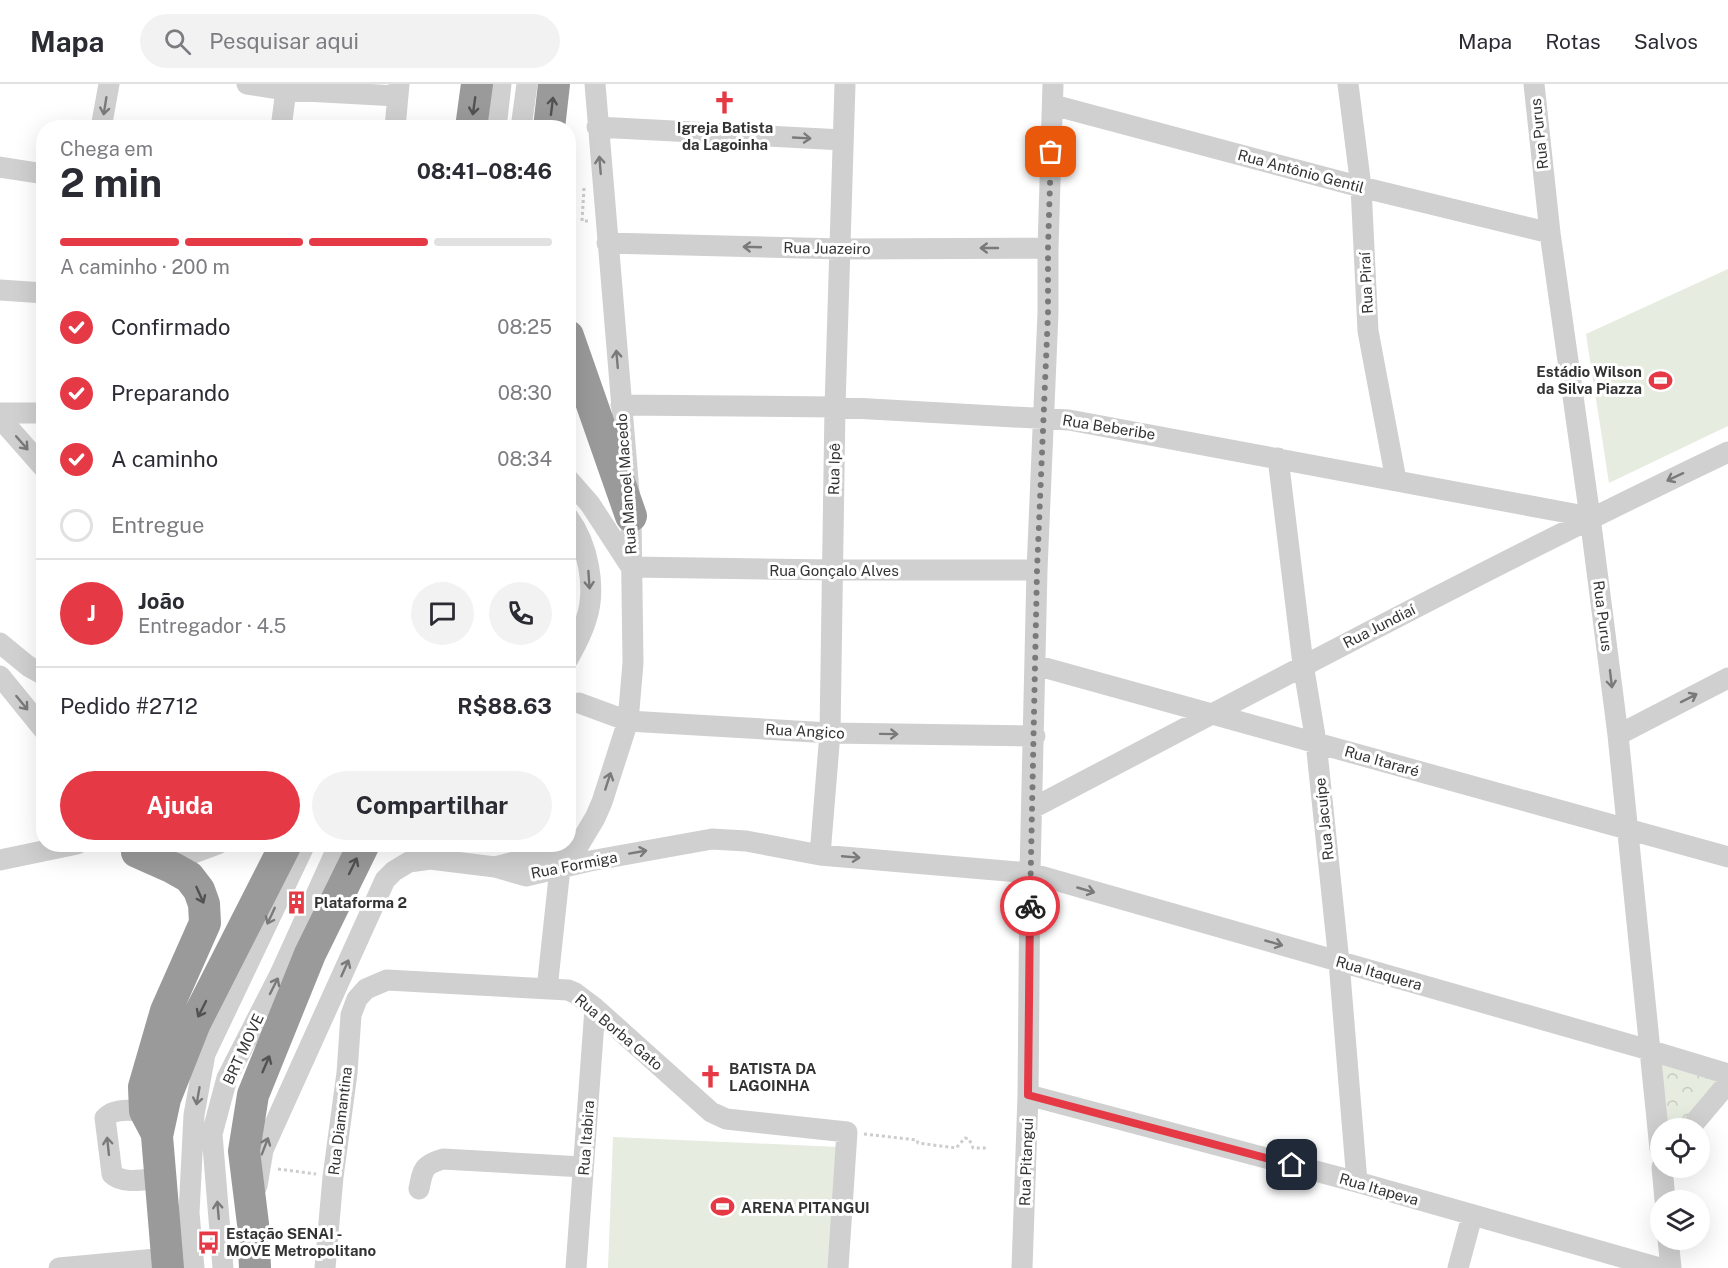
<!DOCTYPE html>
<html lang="pt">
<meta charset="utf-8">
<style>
:root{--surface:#fff;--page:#f2f2f3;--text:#2b2b33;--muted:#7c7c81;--line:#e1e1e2;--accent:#e63946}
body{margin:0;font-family:"Public Sans",sans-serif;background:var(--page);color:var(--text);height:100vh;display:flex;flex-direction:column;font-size:22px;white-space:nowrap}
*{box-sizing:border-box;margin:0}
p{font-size:20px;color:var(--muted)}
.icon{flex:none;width:33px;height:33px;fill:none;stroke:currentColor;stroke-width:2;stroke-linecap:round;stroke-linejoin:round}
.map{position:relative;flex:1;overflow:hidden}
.sheet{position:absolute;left:36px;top:36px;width:540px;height:732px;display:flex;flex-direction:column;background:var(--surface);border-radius:24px;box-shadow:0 6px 24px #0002}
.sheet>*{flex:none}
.controls{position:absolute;left:1650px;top:1034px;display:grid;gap:12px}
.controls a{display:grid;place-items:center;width:60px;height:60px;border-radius:50%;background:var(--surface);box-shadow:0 6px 24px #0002;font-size:30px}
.pin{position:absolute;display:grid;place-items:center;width:51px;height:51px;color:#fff;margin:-26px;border-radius:12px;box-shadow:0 3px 9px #0006}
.courier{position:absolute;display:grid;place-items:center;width:60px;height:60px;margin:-30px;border:4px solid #e63946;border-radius:50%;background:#fff;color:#222;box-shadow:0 2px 8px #0007}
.headline em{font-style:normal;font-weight:700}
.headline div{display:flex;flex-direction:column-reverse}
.headline{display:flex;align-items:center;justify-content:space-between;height:102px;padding:0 24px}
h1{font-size:39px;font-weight:700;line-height:45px}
.bar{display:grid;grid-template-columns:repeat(4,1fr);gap:9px 6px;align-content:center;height:72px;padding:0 24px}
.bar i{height:8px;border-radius:4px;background:var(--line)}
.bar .current{background:var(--accent)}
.bar p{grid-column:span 4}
.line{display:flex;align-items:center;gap:15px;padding:0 24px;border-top:2px solid var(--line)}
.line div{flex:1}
.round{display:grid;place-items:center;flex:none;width:63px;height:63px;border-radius:32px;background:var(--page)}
ol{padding:0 24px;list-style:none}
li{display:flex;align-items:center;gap:18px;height:66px}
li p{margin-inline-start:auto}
li .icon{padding:6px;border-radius:50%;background:var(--accent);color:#fff;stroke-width:4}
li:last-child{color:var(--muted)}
li i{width:33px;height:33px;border:3px solid var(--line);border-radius:50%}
.primary-button{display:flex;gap:12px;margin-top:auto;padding:12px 24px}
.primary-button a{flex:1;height:69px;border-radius:36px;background:var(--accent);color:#fff;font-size:24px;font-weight:700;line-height:69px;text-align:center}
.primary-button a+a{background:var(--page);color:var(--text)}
header{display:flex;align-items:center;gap:36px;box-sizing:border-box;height:84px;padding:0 30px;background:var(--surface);border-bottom:2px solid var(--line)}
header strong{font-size:28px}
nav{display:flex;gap:33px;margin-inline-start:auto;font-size:21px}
.search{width:420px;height:54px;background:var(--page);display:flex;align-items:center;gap:15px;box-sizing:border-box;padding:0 21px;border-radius:33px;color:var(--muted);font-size:22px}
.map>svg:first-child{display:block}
.grass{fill:#e6ecdf}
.park{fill:url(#park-crowns)}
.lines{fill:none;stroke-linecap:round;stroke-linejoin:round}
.path{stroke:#cdcdcd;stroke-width:3;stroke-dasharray:3 3;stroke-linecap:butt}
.minor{stroke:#d0d0d0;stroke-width:21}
.highway{stroke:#9a9a9a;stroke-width:32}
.oneway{stroke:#7a7a7a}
.oneway2{stroke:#525252}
.done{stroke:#7a7a7a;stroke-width:6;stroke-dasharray:0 10.8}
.route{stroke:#e63946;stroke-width:8}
.labels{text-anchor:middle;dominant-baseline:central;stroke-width:6;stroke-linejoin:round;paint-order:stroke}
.poi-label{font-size:15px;font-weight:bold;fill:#333;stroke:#fff;text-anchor:start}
.street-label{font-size:15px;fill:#333;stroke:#fff}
</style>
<header>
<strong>Mapa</strong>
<div class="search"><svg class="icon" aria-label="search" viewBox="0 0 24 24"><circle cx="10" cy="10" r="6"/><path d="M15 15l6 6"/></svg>Pesquisar aqui</div>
<nav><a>Mapa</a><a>Rotas</a><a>Salvos</a></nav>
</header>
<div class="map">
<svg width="1728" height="1184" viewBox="0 0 1728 1184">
<defs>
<pattern id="park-crowns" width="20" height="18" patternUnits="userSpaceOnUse" patternTransform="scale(1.5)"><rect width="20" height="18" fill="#e6ecdf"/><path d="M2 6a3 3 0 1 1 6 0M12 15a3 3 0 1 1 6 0" fill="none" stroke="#c6cbc0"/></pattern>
</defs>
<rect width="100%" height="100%" fill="#fff"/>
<path class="grass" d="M1728,185V342L1609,399L1586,250Z
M613,1053L839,1063L834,1184H608Z"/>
<path class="park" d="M1649,966L1728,990L1690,1044H1660Z"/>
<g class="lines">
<path class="path" d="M584,104L582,137H590
M864,1050L917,1056L918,1059L956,1064L965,1054L969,1055L973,1064H987
M278,1085L316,1090"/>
<path class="minor" d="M247,0L286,6L281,44
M1348,0L1361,103L1368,247L1396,396
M1534,0L1550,149L1590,433L1618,651L1660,1065
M286,6L398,12
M1053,21L1361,103L1550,149
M597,43L843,56
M101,44L109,0
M395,44L399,0
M496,44L501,0
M521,44L527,0
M0,83L44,90
M607,159L841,165L1048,164
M0,206L44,209
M621,321L835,323L1069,336L1590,433
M0,329H44
M0,334L44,384
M1278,374L1303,580L1316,658L1339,878L1357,1098
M568,395L590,420L631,483L833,486H1037
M568,433C588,460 597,504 586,536C582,550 575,562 568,575
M0,559L28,582L44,591
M1035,581L1728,773
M0,592L44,646
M579,619L628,637L830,649L1035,652
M1618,651L1728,594
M1033,724C1264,603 1493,480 1728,368
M820,771L830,649L835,323L845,0
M159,772L175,776L218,760
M0,776L77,760
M495,783L542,771L562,760
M560,784L577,764L595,734L602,718L628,637L633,579L631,432L595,0
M547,905L560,784
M1028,1011L1357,1098L1660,1184
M145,1027C133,1027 114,1023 105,1034L112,1090C123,1101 147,1095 161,1094
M1690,1044L1728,999
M1662,1083L1665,1116
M257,1102L263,1066L385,796L394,787L409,778L430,775L495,783L526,792L590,777L712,755L746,757L820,771L1030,789L1649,966L1728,990
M419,1105C423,1085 423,1081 443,1075L583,1083
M1668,1155L1671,1184
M59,1184L167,1174
M194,1184L189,1129L194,1031L205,970L305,760
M223,1184L212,1050L227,994L280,890L339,760
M325,1184L333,1093L347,989L351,931L357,915L366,905L387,896L568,906L575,909L595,924L711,1028L726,1035L847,1048L838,1184
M576,1184L595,924
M1022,1184L1028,1011L1030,789L1037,486L1048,229V164L1053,0
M1458,1184L1472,1132"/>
<path class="highway" d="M471,44L477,0
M549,44L554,0
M568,252L631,432
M137,768L173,784L189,793L199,806L204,820L205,839L166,927L144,1003L145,1027L155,1046
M168,1184L157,1052L165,1015L195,939L286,760
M255,1184L253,1140L244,1067L253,1011L310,870L364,760"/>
</g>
<defs><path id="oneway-shaft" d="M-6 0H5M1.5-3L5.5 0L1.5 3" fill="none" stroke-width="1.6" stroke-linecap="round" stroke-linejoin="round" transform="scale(1.5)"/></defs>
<g class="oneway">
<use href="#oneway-shaft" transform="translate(105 22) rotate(99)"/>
<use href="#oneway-shaft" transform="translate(802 54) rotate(3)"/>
<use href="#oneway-shaft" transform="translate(600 81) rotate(-95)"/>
<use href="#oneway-shaft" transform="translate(752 163) rotate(-178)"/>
<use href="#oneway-shaft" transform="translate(989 164) rotate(180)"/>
<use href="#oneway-shaft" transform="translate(617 275) rotate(-95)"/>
<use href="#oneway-shaft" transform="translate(22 359) rotate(49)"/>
<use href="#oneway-shaft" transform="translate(1675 393) rotate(155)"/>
<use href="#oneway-shaft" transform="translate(589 496) rotate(86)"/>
<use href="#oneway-shaft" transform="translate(1611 595) rotate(83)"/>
<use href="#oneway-shaft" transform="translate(1689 614) rotate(-27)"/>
<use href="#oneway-shaft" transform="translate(22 619) rotate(51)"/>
<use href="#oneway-shaft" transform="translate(889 650) rotate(1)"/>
<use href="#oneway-shaft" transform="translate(608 697) rotate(-72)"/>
<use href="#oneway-shaft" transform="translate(638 768) rotate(-10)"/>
<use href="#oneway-shaft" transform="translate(851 773) rotate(5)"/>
<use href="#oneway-shaft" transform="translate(1086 806) rotate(16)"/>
<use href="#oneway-shaft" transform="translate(271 832) rotate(115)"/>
<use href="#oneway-shaft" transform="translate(1274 859) rotate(16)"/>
<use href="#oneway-shaft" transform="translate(345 884) rotate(-66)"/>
<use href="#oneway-shaft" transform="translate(274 902) rotate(-63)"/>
<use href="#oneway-shaft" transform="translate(198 1012) rotate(100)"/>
<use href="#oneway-shaft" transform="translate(108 1062) rotate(-96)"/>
<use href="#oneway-shaft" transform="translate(265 1062) rotate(-69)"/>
<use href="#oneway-shaft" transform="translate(218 1126) rotate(-95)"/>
</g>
<g class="oneway2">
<use href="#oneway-shaft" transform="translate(474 22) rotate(98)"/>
<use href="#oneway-shaft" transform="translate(552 22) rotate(-83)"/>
<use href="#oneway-shaft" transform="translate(353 782) rotate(-64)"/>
<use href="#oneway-shaft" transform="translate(200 811) rotate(66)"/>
<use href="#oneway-shaft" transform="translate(202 925) rotate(117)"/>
<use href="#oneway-shaft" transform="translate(266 980) rotate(-67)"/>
</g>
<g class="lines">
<path class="done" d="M1030,822L1037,486L1048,229V164L1051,68"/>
<path class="route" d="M1030,822L1028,1011L1292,1081"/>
</g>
<defs>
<symbol id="church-bare" viewBox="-9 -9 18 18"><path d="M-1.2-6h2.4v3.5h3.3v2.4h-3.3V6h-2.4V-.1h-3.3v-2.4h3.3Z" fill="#e63946" stroke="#fff" stroke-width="2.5" paint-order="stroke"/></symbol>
<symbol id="stadium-bare" viewBox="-9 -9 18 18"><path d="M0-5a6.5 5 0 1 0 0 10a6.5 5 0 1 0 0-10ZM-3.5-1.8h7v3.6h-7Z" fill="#e63946" stroke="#fff" stroke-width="2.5" paint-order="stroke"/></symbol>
<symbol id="building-bare" viewBox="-9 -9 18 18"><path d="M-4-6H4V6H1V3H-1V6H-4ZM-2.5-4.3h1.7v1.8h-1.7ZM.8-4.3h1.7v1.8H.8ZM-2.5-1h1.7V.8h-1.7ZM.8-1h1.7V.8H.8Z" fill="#e63946" stroke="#fff" stroke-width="2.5" paint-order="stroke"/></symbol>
<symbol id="bus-bare" viewBox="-9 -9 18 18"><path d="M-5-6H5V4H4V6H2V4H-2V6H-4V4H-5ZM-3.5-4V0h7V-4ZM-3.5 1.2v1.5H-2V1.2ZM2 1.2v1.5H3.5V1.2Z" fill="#e63946" stroke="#fff" stroke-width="2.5" paint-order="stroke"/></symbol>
</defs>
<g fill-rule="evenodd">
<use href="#church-bare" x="708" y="2" width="33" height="33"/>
<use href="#stadium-bare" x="1644" y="280" width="33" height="33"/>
<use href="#building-bare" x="280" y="802" width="33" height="33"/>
<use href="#church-bare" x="694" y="976" width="33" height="33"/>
<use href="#stadium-bare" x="706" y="1106" width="33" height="33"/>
<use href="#bus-bare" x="192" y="1142" width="33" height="33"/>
</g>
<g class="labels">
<g class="poi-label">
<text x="725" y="43" text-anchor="middle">Igreja Batista<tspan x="725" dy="17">da Lagoinha</tspan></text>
<text x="1642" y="287" text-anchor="end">Estádio Wilson<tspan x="1642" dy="17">da Silva Piazza</tspan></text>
<text x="314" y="818">Plataforma 2</text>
<text x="729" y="984">BATISTA DA<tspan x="729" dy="17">LAGOINHA</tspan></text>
<text x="741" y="1123">ARENA PITANGUI</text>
<text x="226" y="1149">Estação SENAI -<tspan x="226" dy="17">MOVE Metropolitano</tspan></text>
</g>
<g class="street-label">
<text transform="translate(1539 50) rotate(-96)">Rua Purus</text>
<text transform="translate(1301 87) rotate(15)">Rua Antônio Gentil</text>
<text transform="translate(827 164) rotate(1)">Rua Juazeiro</text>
<text transform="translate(1366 199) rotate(-93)">Rua Piraí</text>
<text transform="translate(1109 343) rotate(9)">Rua Beberibe</text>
<text transform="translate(834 385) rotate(-89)">Rua Ipê</text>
<text transform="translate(626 400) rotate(-94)">Rua Manoel Macedo</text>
<text x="834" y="486">Rua Gonçalo Alves</text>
<text transform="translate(1603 532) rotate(83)">Rua Purus</text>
<text transform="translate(1379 542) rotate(-27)">Rua Jundiaí</text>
<text transform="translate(805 647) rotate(3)">Rua Angico</text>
<text transform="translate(1382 677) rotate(16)">Rua Itararé</text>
<text transform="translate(1324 735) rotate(-96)">Rua Jacuípe</text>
<text transform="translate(574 781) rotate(-11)">Rua Formiga</text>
<text transform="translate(1379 889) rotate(16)">Rua Itaquera</text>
<text transform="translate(619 948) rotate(40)">Rua Borba Gato</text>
<text transform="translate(243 965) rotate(-65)">BRT MOVE</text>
<text transform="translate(340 1037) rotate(-83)">Rua Diamantina</text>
<text transform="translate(586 1054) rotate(-86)">Rua Itabira</text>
<text transform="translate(1026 1078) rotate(-88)">Rua Pitangui</text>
<text transform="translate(1379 1105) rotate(16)">Rua Itapeva</text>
</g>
</g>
</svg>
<div class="controls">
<a><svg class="icon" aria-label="locate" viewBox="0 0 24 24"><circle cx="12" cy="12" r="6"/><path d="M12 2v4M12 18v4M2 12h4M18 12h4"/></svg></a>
<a><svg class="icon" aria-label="layers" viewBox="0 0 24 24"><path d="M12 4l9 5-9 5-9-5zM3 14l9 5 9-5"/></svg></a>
</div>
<div class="pin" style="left:1051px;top:68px;background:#ea580c"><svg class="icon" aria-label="bag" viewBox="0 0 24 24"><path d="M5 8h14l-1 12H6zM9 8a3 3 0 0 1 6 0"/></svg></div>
<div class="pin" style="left:1292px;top:1081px;background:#1f2937"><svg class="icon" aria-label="home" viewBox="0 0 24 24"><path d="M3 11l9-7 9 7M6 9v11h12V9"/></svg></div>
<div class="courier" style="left:1030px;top:822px"><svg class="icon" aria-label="bike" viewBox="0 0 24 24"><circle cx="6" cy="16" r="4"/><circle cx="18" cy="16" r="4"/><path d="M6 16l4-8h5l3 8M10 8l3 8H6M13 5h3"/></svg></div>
<section class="sheet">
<div class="headline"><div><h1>2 min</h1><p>Chega em</p></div><em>08:41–08:46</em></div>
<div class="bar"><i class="current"></i><i class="current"></i><i class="current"></i><i></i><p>A caminho · 200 m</p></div>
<ol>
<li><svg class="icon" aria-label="check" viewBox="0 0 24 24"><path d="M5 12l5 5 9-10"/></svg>Confirmado<p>08:25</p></li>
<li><svg class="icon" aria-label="check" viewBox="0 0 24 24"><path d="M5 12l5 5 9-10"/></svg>Preparando<p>08:30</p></li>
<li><svg class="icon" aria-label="check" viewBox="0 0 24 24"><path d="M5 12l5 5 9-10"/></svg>A caminho<p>08:34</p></li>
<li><i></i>Entregue</li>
</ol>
<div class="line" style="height:108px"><b class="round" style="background:var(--accent);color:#fff">J</b><div><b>João</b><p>Entregador · 4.5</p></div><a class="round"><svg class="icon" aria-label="chat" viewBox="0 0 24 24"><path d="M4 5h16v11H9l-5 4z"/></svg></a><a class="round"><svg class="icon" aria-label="phone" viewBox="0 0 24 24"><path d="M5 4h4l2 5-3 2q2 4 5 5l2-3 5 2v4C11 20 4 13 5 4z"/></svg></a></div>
<div class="line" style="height:78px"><div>Pedido #2712</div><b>R$88.63</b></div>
<div class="primary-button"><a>Ajuda</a><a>Compartilhar</a></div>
</section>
</div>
